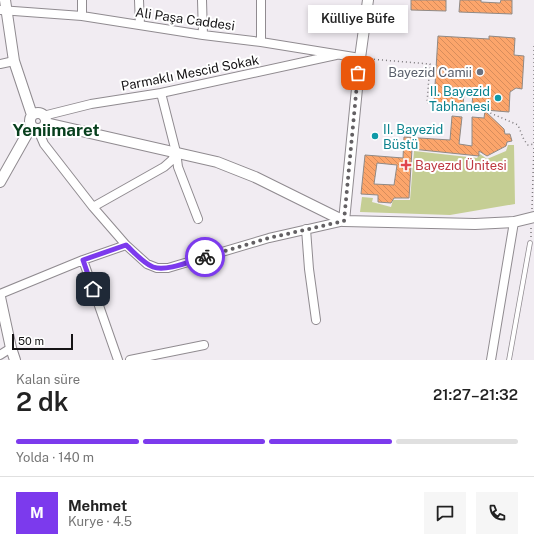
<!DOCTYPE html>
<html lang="tr">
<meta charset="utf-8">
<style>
:root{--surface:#fff;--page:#f6f6f6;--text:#222;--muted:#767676;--line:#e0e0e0;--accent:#7c3aed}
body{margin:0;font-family:"Public Sans",sans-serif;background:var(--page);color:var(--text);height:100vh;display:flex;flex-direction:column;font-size:15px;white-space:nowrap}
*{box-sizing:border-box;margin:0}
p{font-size:13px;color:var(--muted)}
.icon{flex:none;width:22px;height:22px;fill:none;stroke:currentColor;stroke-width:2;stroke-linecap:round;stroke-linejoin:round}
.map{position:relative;height:360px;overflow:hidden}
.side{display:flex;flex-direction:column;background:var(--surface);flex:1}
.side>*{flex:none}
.scale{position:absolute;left:12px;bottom:10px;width:61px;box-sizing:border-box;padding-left:4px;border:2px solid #161416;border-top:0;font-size:11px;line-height:14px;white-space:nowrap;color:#161416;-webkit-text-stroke:3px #fff;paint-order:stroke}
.pin{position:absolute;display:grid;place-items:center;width:34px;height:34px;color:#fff;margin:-17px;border-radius:8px;box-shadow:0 2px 6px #0006}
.courier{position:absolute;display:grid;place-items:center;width:40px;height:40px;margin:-20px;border:3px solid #7c3aed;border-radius:50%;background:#fff;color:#222;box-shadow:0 1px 5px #0007}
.bubble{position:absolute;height:28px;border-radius:0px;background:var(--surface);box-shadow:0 2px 6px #0003;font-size:13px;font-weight:600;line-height:28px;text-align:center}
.overview em{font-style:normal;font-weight:600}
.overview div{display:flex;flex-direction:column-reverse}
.overview{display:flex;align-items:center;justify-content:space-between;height:68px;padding:0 16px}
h1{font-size:26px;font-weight:600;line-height:30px}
.bar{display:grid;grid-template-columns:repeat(4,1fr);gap:6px 4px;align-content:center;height:48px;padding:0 16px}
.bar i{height:5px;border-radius:3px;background:var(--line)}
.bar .current{background:var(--accent)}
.bar p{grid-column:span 4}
.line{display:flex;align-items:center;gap:10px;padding:0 16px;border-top:1px solid var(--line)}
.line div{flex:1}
.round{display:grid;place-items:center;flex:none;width:42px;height:42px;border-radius:0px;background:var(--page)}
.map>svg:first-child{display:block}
.grass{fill:#c5ce94}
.building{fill:url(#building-back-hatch);stroke:#908a86;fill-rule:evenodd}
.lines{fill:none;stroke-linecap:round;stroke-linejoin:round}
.service-casing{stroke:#908b90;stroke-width:5.5}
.minor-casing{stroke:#908b90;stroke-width:10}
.tertiary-casing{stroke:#908b90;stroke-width:12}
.path{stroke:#7b787b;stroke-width:1.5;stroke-dasharray:1 3;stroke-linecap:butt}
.service{stroke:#fff;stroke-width:4}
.minor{stroke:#fff;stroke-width:8}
.tertiary{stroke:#fff;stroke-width:10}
.done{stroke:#636063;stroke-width:4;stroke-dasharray:0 7.2}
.route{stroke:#7c3aed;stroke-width:5}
.worship-dot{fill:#6b7280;stroke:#fff;stroke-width:1.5}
.culture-dot{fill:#0f9aa8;stroke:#fff;stroke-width:1.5}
.health-dot{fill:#e0444e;stroke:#fff;stroke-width:1.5}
.labels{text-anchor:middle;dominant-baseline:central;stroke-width:4;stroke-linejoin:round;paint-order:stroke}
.street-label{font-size:13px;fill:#161416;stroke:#fff}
.worship-label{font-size:13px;fill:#5b616d;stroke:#fff;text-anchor:end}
.culture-label{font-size:13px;fill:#0d838f;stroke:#fff;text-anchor:end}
.health-label{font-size:13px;fill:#be3a42;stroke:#fff;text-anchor:start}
.district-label{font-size:17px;font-weight:bold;fill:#073f1d;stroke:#fff}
</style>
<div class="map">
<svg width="534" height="360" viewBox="0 0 534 360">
<defs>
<pattern id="building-back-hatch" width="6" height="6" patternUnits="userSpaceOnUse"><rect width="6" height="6" fill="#fca56b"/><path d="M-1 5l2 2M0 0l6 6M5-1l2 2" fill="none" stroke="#d78d5c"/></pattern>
</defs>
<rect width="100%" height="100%" fill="#f1ecf2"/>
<path class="grass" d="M508,145H514L515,204L450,215L360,212L362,197L373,198L372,202L391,207L393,200H410L414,151L477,158L480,154L487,159L506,151Z"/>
<path class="building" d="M411,0H446V11L411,10Z
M460,0H481V2L500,3L501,0H512V14L459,12Z
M438,36L489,39V36L515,38L514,55L524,56L522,89L516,88L510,92L509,112L485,110V105L472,104L473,95H464L463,104L434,102Z
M485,111L504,129L505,134H510L512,141L507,142L506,146L487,156L479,151V156L412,149L409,198H394L391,203L378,202V195L361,194L365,155L403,158L404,137L450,140L452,116L462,117L459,144L472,146V117L484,118ZM377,163L397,165L394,185L374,184Z"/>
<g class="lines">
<defs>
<path id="service" d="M509,360L530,243"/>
<path id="minor" d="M139,0L140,25
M202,0L203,35
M0,10L82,16L203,35L261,42L360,58
M82,16V0
M261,42V0
M0,64L14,61
M161,93L176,152L178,167L198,219
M43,116L91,104L161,93L336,55
M38,130L44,144L93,207
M176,152L172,160L164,167L93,207L126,245L147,264L157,268H168L269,238L344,221
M306,229L309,269L316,320
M83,260L118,360
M0,294L83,260L126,245
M0,355L11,348
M130,360L204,345
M491,360L514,222"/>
<path id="tertiary" d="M5,0L14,61L32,115
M30 121a8 8 0 1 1 16 0a8 8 0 1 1-16 0Z
M46,123L217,162L255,177L344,221L475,224L514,222L534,217
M0,182L31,127
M344,221L360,58L368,0
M0,297L11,348L15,360"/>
</defs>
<use href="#service" class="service-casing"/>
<use href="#minor" class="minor-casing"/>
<use href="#tertiary" class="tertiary-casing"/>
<path class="path" d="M534,46V144
M370,59L430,64L427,103L479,108L518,125L524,140L528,145L534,144
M532,209L534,145
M531,237V226"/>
<use href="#service" class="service"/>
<use href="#minor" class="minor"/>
<use href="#tertiary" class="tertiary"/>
</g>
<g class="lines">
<path class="done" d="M205,257L269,238L344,221L358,73"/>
<path class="route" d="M93,289L83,260L126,245C134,252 143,263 153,267C166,272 191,261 205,257"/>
</g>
<circle class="worship-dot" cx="480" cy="72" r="4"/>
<g class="culture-dot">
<circle cx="498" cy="98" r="4"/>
<circle cx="375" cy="136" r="4"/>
</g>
<path class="health-dot" d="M404 159h4v4h4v4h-4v4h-4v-4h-4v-4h4z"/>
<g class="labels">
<g class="street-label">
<text transform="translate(185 19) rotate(8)">Ali Paşa Caddesi</text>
<text transform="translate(190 73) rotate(-11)">Parmaklı Mescid Sokak</text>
</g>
<g class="worship-label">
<text x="472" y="72">Bayezid Camii</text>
</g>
<g class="culture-label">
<text x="490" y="91">II. Bayezid<tspan x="490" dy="15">Tabhanesi</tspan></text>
<text x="383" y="129" text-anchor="start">II. Bayezid<tspan x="383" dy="15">Büstü</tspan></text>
</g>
<g class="health-label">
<text x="415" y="165">Bayezıd Ünitesi</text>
</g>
<g class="district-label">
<text x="56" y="130">Yeniimaret</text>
</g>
</g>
</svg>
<div class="scale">50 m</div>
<div class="pin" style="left:358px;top:73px;background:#ea580c"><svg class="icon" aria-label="bag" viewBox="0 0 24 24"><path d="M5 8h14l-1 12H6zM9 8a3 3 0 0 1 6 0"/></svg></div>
<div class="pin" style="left:93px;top:289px;background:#1f2937"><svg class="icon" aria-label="home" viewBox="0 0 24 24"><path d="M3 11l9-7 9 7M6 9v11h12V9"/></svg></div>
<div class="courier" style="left:205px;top:257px"><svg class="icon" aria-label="bike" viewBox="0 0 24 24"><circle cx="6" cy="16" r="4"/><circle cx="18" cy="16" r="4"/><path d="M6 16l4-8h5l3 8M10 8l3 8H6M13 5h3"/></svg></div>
<div class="bubble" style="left:308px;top:5px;width:100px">Külliye Büfe</div>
</div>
<section class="side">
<div class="overview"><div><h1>2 dk</h1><p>Kalan süre</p></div><em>21:27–21:32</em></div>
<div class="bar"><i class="current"></i><i class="current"></i><i class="current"></i><i></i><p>Yolda · 140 m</p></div>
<div class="line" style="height:72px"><b class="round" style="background:var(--accent);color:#fff">M</b><div><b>Mehmet</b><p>Kurye · 4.5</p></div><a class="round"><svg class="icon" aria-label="chat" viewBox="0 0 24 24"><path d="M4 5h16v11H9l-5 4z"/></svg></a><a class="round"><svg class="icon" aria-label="phone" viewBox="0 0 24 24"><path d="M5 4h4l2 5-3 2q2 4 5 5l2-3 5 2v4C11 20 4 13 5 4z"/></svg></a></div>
</section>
